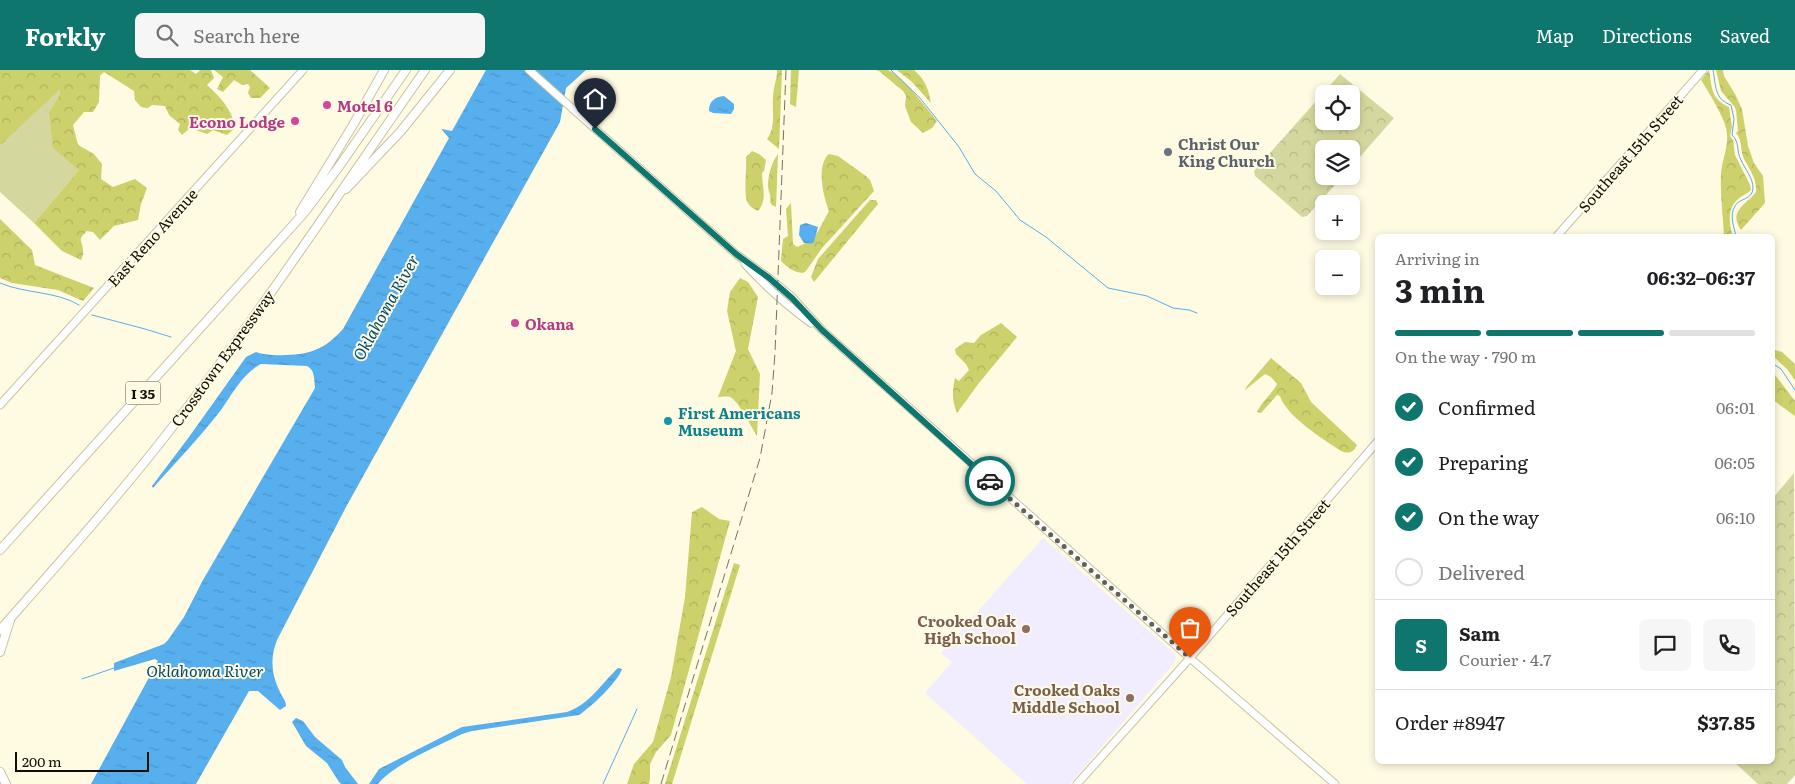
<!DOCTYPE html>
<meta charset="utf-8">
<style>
:root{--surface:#fff;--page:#f6f6f6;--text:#202124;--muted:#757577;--line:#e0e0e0;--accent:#0f766e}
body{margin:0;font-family:Literata,serif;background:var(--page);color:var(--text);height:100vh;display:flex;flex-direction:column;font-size:19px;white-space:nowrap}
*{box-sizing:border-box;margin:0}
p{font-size:16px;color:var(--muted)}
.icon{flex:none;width:28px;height:28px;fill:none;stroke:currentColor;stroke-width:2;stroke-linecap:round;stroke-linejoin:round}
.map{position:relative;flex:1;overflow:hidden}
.drawer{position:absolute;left:1375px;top:164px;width:400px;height:530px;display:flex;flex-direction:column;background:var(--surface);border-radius:8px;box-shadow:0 2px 8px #0003}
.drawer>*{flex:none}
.fabs{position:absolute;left:1315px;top:15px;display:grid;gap:10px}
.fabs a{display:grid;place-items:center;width:45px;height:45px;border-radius:8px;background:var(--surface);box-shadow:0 2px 8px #0003;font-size:25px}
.scale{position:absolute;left:15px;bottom:12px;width:134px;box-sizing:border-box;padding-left:5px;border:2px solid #110f05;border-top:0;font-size:14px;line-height:18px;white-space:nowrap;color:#110f05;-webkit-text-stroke:4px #fffae2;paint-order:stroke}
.pin{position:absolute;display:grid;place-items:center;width:42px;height:42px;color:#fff;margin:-51px -21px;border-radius:50% 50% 50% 0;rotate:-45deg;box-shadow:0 0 5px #0007}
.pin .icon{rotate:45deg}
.courier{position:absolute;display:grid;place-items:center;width:50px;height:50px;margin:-25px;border:4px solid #0f766e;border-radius:50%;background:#fff;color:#222;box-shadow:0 1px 6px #0007}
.head em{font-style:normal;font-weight:700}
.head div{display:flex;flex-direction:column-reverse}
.head{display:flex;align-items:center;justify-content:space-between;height:85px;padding:0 20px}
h1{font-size:32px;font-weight:700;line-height:38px}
.bar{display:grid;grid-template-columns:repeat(4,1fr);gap:8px 5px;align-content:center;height:60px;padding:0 20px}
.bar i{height:6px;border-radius:4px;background:var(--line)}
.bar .current{background:var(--accent)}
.bar p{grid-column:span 4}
.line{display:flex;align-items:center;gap:12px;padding:0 20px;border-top:1px solid var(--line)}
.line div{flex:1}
.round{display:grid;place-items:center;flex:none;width:52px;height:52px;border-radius:8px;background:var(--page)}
ol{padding:0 20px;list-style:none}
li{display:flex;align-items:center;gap:15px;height:55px}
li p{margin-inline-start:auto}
li .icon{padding:5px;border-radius:50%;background:var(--accent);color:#fff;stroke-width:4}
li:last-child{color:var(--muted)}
li i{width:28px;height:28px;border:2px solid var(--line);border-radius:50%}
header{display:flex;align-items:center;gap:30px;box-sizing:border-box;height:70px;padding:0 25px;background:var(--accent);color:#fff}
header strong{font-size:24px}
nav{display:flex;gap:28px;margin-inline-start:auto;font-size:18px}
.search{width:350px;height:45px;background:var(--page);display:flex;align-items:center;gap:12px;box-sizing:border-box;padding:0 18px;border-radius:8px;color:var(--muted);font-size:19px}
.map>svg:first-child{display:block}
.education{fill:#f1edfe}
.green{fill:#d5d89e}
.forest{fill:url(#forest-crowns)}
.park{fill:url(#park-crowns);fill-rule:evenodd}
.water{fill:url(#water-ripples)}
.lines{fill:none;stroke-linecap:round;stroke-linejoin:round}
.stream{stroke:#57afee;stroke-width:1}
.major-casing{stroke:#c8c3a6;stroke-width:9}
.highway-casing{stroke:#c8c3a6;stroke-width:10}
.major{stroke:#fff;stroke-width:7}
.highway{stroke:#fff;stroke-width:8}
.rail{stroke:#767363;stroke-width:1;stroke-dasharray:10 5;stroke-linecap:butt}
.done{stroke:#646152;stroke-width:5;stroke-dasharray:0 9}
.route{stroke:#0f766e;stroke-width:6}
.hotel-dot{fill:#d1479c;stroke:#fffae2;stroke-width:2}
.worship-dot{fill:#6b7280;stroke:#fffae2;stroke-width:2}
.culture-dot{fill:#0f9aa8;stroke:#fffae2;stroke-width:2}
.education-dot{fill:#8d6e63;stroke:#fffae2;stroke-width:2}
.labels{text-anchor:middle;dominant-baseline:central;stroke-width:4;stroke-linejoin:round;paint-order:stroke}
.shield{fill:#fffae2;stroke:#585647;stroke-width:1}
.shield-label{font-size:14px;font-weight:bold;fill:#110f05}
.hotel-label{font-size:15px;font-weight:bold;fill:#b23c85;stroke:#fffae2;text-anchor:start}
.worship-label{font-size:15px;font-weight:bold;fill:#5b616d;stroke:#fffae2;text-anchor:start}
.street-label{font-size:15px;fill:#110f05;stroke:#fffae2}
.culture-label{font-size:15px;font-weight:bold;fill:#0d838f;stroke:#fffae2;text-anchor:start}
.education-label{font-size:15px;font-weight:bold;fill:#785e54;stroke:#fffae2;text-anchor:end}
.water-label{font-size:16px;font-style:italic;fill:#014972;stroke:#fffae2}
</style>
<header>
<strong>Forkly</strong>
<div class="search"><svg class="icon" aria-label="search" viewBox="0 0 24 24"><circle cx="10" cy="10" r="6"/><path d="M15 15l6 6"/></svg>Search here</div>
<nav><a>Map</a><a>Directions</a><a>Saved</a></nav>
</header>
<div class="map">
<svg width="1795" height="714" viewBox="0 0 1795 714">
<defs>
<pattern id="forest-crowns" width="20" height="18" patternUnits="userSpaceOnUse" patternTransform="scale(1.25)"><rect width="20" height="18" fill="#cdd16b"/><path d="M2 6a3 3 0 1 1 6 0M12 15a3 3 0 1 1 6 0" fill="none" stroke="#afb25b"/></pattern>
<pattern id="park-crowns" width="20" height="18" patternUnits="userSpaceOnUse" patternTransform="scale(1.25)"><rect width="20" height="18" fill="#d5d89e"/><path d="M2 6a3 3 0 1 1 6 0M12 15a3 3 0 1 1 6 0" fill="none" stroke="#b6b887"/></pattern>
<pattern id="water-ripples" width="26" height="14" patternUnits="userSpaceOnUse" patternTransform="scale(1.25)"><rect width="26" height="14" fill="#57afee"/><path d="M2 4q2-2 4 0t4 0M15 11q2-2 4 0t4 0" fill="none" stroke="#4b95cb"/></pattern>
</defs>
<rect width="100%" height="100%" fill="#fffae2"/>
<path class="education" d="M1043,468L1174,583L1176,587L1174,593L1070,714H1027L925,623L952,592L941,583Z"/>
<path class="green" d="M60,18L61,25L49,42L79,100L34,153L0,122V76Z"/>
<path class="forest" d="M0,0H190L196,4L200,0H211L214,8L207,15C221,28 232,39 235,58L227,65L213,60L207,64L190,58L182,65L178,60L180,54L169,45L165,36L152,35L148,38L141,37L135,30L134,21L104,2L100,6L99,32L93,42H84L73,55L78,75L94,84L102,94L101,109L113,117L135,109L147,118L141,134L138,150L114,156L100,170L93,162L87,161C76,171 83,170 83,181C84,184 82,187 81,190L62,181L34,153L79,100L53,78L49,42L60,25V19L0,76Z
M214,0H250L270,18L260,28H251L248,23L250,17L248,14L242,15L234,10L223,22L217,19L223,7Z
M777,0H782L779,79L767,69C776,57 772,42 773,27C773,18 777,10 777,0Z
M791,0H799L796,37L790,34Z
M875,0C879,0 884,0 887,0C902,4 927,39 937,51L932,58L923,63L911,52L905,36L906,26L903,21L879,1Z
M897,0H914C926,11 928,18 931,33L912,12Z
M1709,0C1712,18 1711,29 1729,37L1732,57L1730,66L1733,70L1735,85L1750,115L1751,120C1747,124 1741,126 1737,130C1727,139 1729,155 1733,166H1724C1723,146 1720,125 1721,104C1722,88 1730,75 1726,58C1724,47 1708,21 1701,10Z
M1716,0H1723L1724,6L1735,24L1742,39L1748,76L1754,93L1763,106L1765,133L1741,160C1728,141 1746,135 1756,122C1757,109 1750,100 1744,89C1740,81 1743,71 1736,63L1738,61L1736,40L1734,36L1721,21Z
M752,81L759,84L766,90L764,101L762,103C762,118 768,129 758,141C754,139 750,137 748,133C743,125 747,99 746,87Z
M778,84L776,137L772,135L770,132C772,126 768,122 768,115C768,106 772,91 778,84Z
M829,84L838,86L866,106L870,110L874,121L822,178L806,201L803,203C793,202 788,198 781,191L783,169L788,166L786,139L791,133L793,174L797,177L806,173L811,174L829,141C823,126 816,95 829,84Z
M870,130H876L878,134L814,212L811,207L818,189Z
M0,149L32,180L35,195L94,218L83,231L58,220L12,213L0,208Z
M740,208L748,212L758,227L748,279L760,304L757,366C751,357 738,330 730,327C727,326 721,327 718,327L736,281L727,241L730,222Z
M1001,253L1017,267L979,313L957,343C952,331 952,321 955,308L959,311L969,300L966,294L956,284L955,279L965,272L974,273L981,265Z
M1772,277L1775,280L1782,282L1795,294V310L1787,299L1773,286Z
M1271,288L1301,313L1311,332L1357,375C1353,383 1349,384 1341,381C1324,370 1286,346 1280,326L1277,325L1261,343L1257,342C1262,331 1272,324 1277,314L1271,307L1265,304L1245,320L1247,316Z
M1772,301L1795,331V346L1773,330Z
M702,437L719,449L730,451L671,665L656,682L650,694V709L649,714H627L634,694L653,672L671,607L685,527L692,442Z
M734,493L740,495L672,714H665Z"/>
<path class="park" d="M1340,4L1394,48L1351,97V79H1324V106H1343L1307,146L1302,147L1255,106L1254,101ZM1324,24H1351V51H1324Z
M1794,403L1795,705L1787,714H1758L1733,691H1772L1773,428Z"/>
<path class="water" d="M486,0H586L566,18L560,52L346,437L277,570C270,588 271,604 280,622C282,627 286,630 286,636L280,640L258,621H249L196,714H91L158,591L155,589L114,601V593L164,574L168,570L184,547L203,510L315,318C314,309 315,300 307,296L261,294C243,303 232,324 221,340C200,367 176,392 153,418L152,416L189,367L246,287L256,282C270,287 301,286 315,280C326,276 336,267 343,259L449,68L442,60V59L452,61Z
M724,26L734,34V39L731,44L713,43L709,41C709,31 715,27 724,26Z
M806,153L818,157L814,172L811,174L804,173L799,165L800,155Z
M618,598L622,599C617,613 592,636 579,645L472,661L462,664C440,675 392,695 378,714H369L379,699L462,657L567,642C590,634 601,614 618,598Z
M296,648L303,651L315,667L342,690L345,697L358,714H341L339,712L327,693L306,676L292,652Z"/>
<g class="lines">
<path class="stream" d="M891,0L920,28L959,77L975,104L996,121L1020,150L1046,167L1108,218L1147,226L1173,238L1189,240L1197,243
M1713,0C1716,15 1714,29 1731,35L1734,49L1732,65C1740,72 1736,81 1741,90C1745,99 1753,108 1753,118C1753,130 1739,128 1735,136C1729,145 1734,157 1736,166
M0,213C26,224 56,221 79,235
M92,245L145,259L171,267
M1772,293L1781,299L1795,320
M82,609L114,598
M603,714L637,639"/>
<defs>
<path id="major" d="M529,0L736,184L769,208L792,227L822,260L1190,588L1335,714
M1557,166L1703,0
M745,194C765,216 786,235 811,253
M0,335L303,0
M1077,714L1190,588L1378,371"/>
<path id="highway" d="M346,119L401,61L450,0
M300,142L353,55L384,0
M0,480L304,143L338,98L406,0
M0,560C59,493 119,426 174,355C262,240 342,119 425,0
M0,582L10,550
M0,702L6,714"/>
</defs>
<use href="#major" class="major-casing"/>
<use href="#highway" class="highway-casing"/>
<use href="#major" class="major"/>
<use href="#highway" class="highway"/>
<path class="rail" d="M661,714L760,388L772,323L775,283L786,0"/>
</g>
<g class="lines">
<path class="done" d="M990,411L1190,588"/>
<path class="route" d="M595,59L736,184L769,208L792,228L822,260L990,411"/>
</g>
<g class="hotel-dot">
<circle cx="327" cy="35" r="5"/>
<circle cx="295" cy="51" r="5"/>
<circle cx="515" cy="253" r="5"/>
</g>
<circle class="worship-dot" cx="1168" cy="82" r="5"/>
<circle class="culture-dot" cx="668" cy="351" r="5"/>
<g class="education-dot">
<circle cx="1026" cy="559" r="5"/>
<circle cx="1130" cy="628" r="5"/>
</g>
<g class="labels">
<rect class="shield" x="125.5" y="311.5" width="35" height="23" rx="4"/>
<g class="shield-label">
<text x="143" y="323">I 35</text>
</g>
<g class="hotel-label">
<text x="337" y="35">Motel 6</text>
<text x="285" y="51" text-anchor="end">Econo Lodge</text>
<text x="525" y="253">Okana</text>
</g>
<g class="worship-label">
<text x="1178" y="73">Christ Our<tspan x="1178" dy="17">King Church</tspan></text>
</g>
<g class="street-label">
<text transform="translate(1630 83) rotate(-49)">Southeast 15th Street</text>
<text transform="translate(152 167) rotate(-48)">East Reno Avenue</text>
<text transform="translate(222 288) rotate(-54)">Crosstown Expressway</text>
<text transform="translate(1277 487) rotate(-49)">Southeast 15th Street</text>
</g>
<g class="culture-label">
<text x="678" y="342">First Americans<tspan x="678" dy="17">Museum</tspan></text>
</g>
<g class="education-label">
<text x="1016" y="550">Crooked Oak<tspan x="1016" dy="17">High School</tspan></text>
<text x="1120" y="619">Crooked Oaks<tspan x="1120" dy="17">Middle School</tspan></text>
</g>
<g class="water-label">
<text transform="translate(385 237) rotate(-61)">Oklahoma River</text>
<text x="205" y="600">Oklahoma River</text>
</g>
</g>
</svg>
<div class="fabs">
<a><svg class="icon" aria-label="locate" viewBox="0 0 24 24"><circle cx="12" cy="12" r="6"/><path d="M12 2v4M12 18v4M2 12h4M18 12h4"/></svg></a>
<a><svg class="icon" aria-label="layers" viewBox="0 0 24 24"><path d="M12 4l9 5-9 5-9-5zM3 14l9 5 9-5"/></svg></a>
<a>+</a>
<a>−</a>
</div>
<div class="scale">200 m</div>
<div class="pin" style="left:1190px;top:588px;background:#ea580c"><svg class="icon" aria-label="bag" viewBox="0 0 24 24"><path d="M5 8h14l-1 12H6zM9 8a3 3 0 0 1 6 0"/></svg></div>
<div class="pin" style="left:595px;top:59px;background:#1f2937"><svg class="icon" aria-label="home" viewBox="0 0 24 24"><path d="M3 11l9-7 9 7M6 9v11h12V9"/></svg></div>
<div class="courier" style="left:990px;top:411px"><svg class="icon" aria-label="car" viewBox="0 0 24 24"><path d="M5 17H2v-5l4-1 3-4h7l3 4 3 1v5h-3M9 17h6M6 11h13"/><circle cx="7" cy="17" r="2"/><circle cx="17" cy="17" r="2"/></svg></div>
<section class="drawer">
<div class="head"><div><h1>3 min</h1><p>Arriving in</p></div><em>06:32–06:37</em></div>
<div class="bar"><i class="current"></i><i class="current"></i><i class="current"></i><i></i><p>On the way · 790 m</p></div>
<ol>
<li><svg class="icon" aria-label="check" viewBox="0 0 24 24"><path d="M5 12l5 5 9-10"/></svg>Confirmed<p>06:01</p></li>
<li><svg class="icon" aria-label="check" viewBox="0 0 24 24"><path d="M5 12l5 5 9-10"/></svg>Preparing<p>06:05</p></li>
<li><svg class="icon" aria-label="check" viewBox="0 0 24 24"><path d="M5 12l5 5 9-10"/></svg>On the way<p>06:10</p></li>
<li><i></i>Delivered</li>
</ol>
<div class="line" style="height:90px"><b class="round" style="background:var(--accent);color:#fff">S</b><div><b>Sam</b><p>Courier · 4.7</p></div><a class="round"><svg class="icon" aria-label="chat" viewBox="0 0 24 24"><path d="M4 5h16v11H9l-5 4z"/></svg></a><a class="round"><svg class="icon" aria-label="phone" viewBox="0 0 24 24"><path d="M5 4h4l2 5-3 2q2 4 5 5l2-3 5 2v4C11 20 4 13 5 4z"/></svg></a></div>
<div class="line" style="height:65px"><div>Order #8947</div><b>$37.85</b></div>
</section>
</div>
